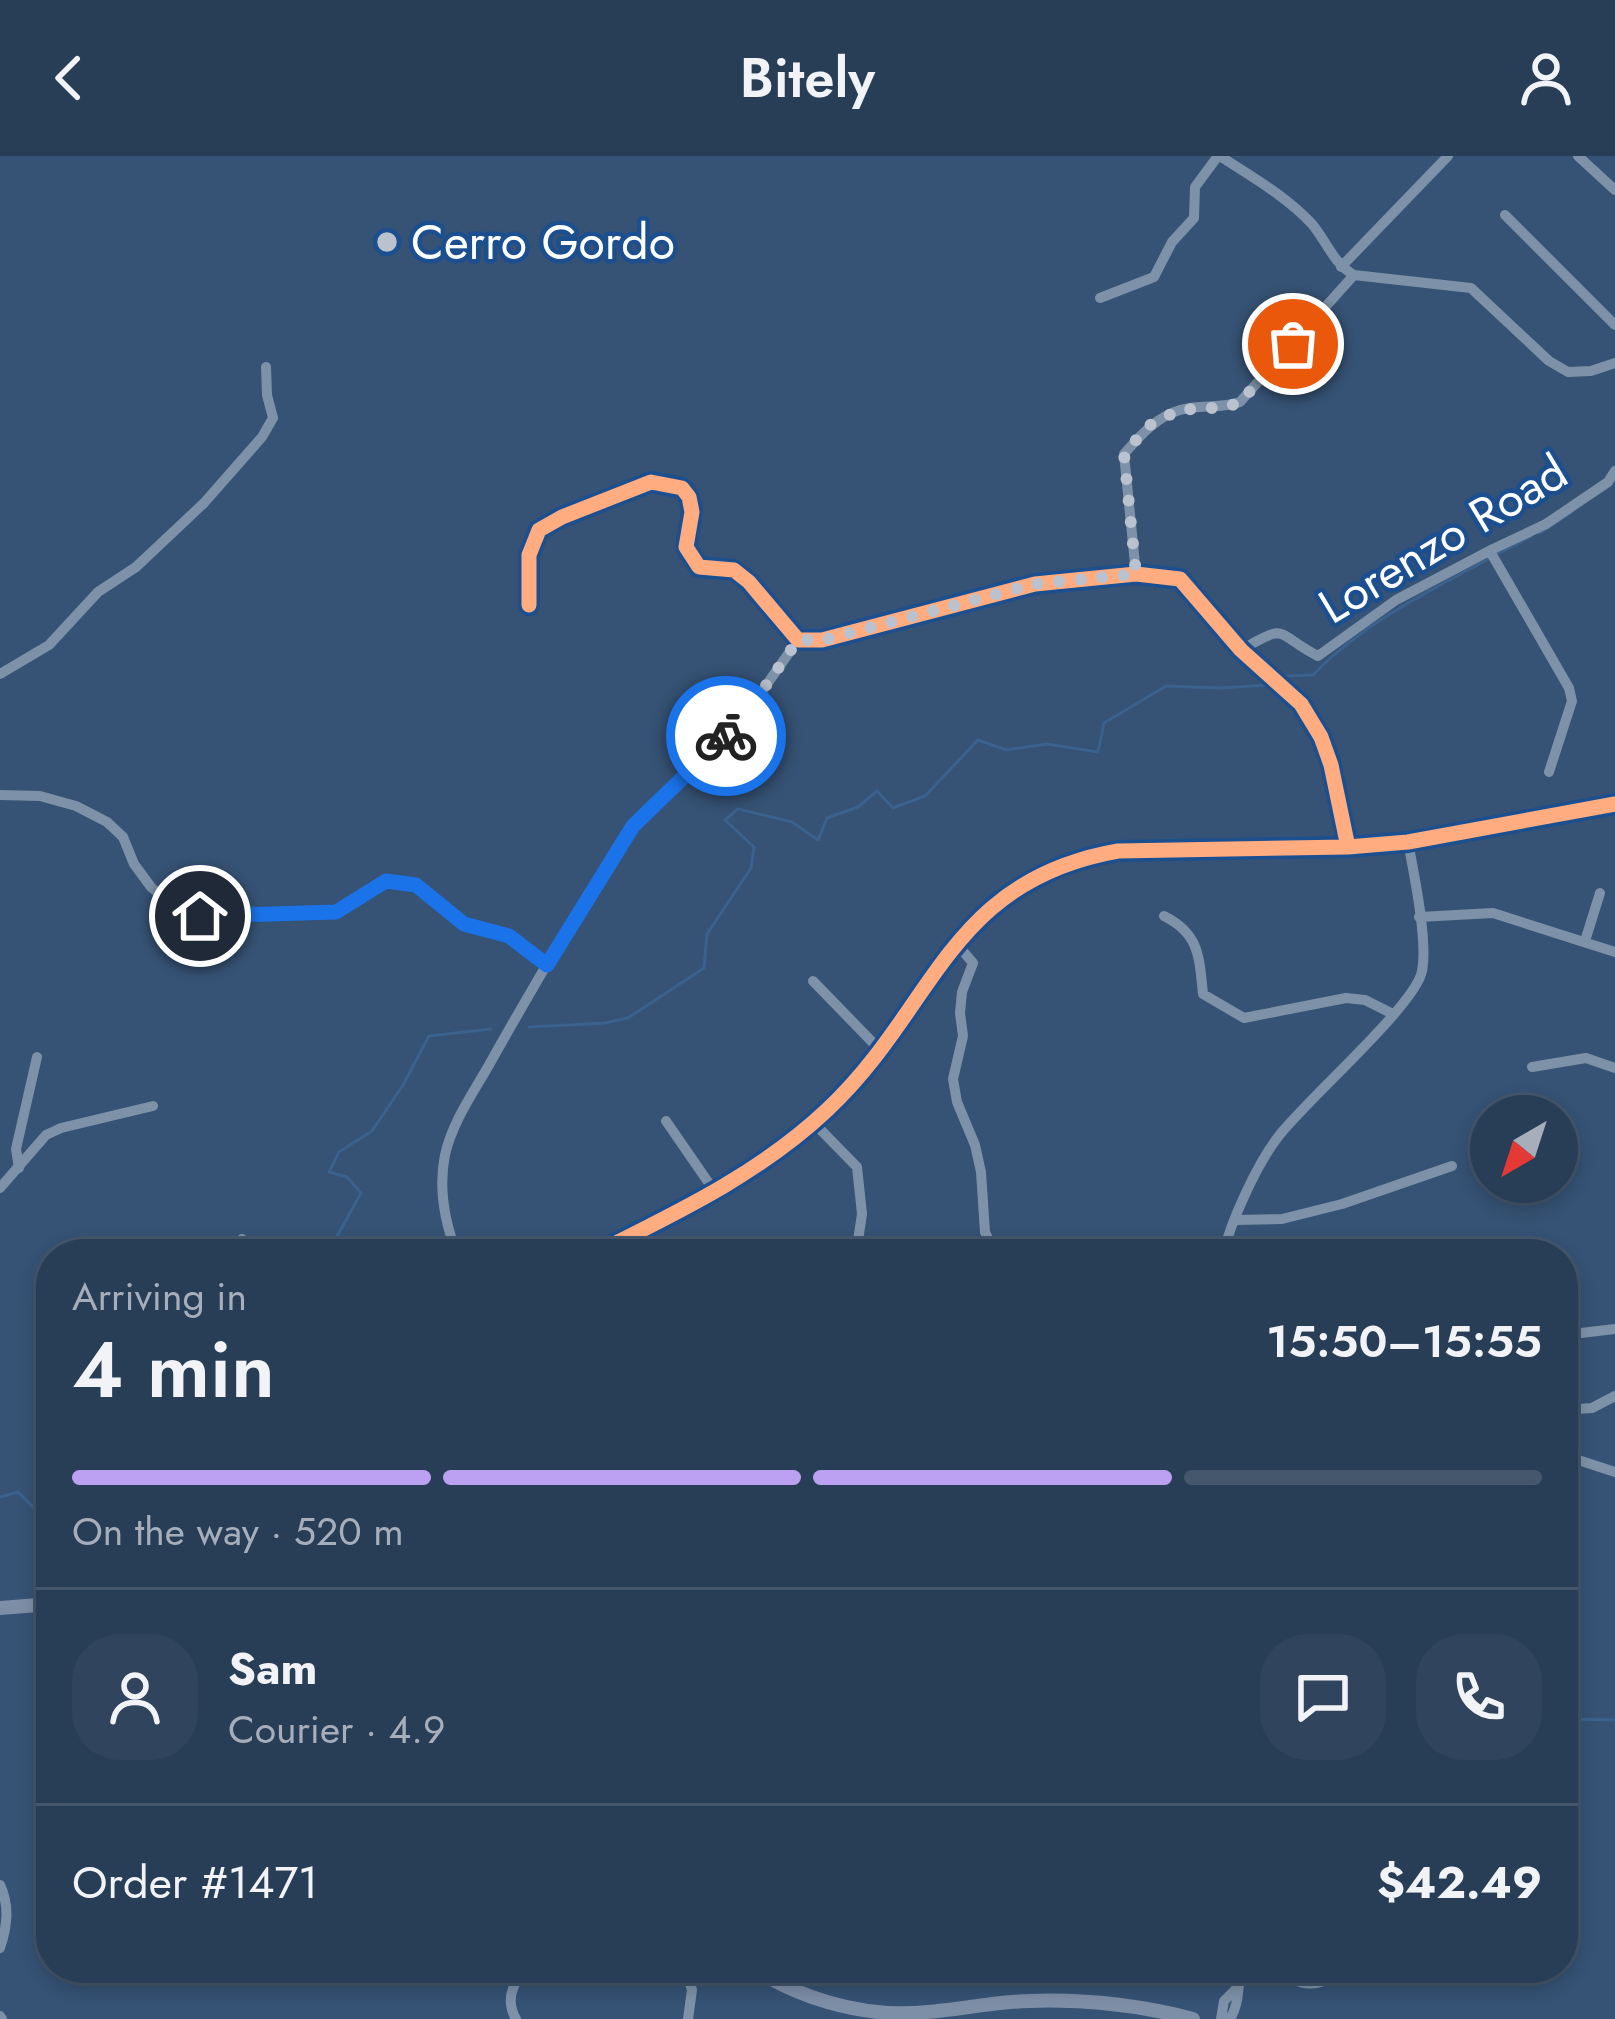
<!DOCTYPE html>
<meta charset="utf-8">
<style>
:root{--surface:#283e57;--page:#30455d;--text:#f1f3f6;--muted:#a5aeba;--line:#44576d;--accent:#bca0f2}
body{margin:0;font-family:Jost,sans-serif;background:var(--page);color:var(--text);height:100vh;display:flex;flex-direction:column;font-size:45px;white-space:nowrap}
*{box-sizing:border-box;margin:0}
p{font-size:39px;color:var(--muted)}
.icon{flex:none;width:66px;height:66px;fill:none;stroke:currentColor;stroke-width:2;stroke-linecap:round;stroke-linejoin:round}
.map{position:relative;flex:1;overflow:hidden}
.drawer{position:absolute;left:36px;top:1083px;width:1542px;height:744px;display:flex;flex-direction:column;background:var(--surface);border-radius:48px;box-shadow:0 6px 18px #0003,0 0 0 3px var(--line)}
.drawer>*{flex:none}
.needle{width:78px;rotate:219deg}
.tools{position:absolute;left:1470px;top:939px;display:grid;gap:24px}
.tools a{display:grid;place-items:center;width:108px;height:108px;border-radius:50%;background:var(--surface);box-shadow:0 6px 18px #0003,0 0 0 3px var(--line);font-size:60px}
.pin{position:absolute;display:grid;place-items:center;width:102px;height:102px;color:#fff;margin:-51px;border:6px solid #fff;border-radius:50%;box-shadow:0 3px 12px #0007}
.courier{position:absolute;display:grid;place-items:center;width:120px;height:120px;margin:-60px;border:9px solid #1a73e8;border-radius:50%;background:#fff;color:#222;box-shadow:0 3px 15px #0007}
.summary em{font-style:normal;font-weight:600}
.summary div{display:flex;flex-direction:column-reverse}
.summary{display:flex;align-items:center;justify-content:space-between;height:204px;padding:0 36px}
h1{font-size:78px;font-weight:600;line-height:90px}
.bar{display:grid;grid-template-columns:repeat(4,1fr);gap:18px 12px;align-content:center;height:144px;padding:0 36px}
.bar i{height:15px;border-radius:9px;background:var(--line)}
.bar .on{background:var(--accent)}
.bar p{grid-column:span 4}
.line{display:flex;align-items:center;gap:30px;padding:0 36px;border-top:3px solid var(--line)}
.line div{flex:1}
.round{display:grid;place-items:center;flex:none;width:126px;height:126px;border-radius:48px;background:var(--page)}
header{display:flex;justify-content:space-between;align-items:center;height:156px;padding:0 36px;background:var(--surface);font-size:54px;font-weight:600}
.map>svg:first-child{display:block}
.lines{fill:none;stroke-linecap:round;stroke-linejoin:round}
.stream{stroke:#3b618d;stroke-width:3}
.minor{stroke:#7d92a8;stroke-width:10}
.major{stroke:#7d8ea7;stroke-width:14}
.cycleway-casing{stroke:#1b4f8f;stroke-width:22}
.cycleway{stroke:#ffac80;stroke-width:15}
.done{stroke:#b9c2ce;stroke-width:12;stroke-dasharray:0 21.6}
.route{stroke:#1a73e8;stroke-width:15}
.poi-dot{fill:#b9c2ce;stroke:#1b4f8f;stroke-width:4.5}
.labels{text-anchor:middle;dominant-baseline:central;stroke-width:9;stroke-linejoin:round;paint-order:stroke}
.poi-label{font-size:48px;fill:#fff;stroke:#1b4f8f;text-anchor:start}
.street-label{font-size:48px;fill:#fff;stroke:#1b4f8f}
</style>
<header><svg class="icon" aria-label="back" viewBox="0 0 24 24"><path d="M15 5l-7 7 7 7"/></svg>Bitely<svg class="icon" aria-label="person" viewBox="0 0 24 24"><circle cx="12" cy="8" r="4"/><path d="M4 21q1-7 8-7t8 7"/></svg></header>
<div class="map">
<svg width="1615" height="1863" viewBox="0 0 1615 1863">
<rect width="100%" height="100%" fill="#365274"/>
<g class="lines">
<path class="stream" d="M1540,377L1572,356
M1497,398L1531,381
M1286,520L1313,519C1359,470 1430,434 1489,403
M529,871L605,867L628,862L704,812L707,778L751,712L754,691L725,664L738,653L792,666L818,684L827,662L858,651L877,635L893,652L925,640L978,584L1006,594L1047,588L1098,596L1104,567L1166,530L1220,532L1267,529
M260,1098L273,1087L335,1084L361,1037L347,1021L329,1016L339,996L372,975L403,929L429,880L491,873
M0,1341L18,1336L34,1352H45L51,1347
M1563,1563L1615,1564"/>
<path class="minor" d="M1220,0C1252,21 1286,40 1312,68C1327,86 1333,107 1354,119L1471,132L1549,205L1568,216L1591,215L1615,207
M1578,0L1615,34
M1505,59L1615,169
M1341,111L1448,0
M1100,142L1154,121L1172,86L1194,62L1195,31L1218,0
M1491,397L1569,532L1572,545L1549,616
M1136,418L1124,298C1140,280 1156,261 1180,254C1199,248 1221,253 1240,246L1354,119
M529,449V399L539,374L562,361L651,326L682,332L689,341L692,356L686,391L699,411L734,414L749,426L798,484H822L1035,428L1136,418L1180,423L1241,494L1301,548L1321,581L1331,609L1348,691
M1241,494C1289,466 1274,477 1318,500L1396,444L1493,393L1546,368L1608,326L1615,315
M0,518L49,489L98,436L136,411L204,347L262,281L273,262L267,239L266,211
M0,639L40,640L76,650L107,666L123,681L134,708L151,731L173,750L200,760L336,756L386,725L416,729L464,768L509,780L547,809
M1164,760C1200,778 1199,801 1203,838L1244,862L1346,842L1365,844L1393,858
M1419,761L1493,757L1615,796
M1585,785L1600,737
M956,787L973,807L962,836L960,857L963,880L953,923L957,946L975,989L981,1016L985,1076L995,1098
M813,825L880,894
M1532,911L1586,902L1615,912
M666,965L715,1036
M813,966L857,1011L862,1058L856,1098
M19,1012L16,993L37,901
M0,1032L46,979L61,972L153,950
M1235,1064L1282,1063L1342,1048L1452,1010
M228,1098V1095L242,1083
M457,1098C445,1067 438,1033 445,999C452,967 473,937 489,909C531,834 575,760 620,687L633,670L741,565L798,484
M594,1098C676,1057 759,1018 827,954C936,852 947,725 1118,695L1348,691L1408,686L1615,648
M1223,1098C1231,1065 1257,1008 1278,981C1305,945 1416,849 1422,815C1428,785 1414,718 1408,686
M1563,1173L1581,1177L1615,1173
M1563,1254L1592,1252L1615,1240
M1563,1299L1615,1316
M1563,1665L1568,1654
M0,1729C10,1750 7,1771 0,1792
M685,1812L692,1834L688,1863
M1279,1812C1305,1839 1324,1825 1354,1812
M0,1860L2,1863
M516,1863C505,1844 513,1830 523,1812
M1221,1863L1224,1845L1236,1833
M1230,1863C1240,1847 1237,1830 1242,1812"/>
<path class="major" d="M0,1452L51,1448
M753,1812C798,1841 855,1859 910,1857C949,1856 989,1846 1029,1845C1084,1843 1139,1849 1193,1863"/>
<defs>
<path id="cycleway" d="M529,449V399L539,374L562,361L651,326L682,332L689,341L692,356L686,391L699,411L734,414L749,426L798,484H822L1035,428L1136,418L1180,423L1241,494L1301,548L1321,581L1331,609L1348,691
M594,1098C676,1057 759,1018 827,954C936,852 947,725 1118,695L1348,691L1408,686L1615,648"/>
</defs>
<use href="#cycleway" class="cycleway-casing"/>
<use href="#cycleway" class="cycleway"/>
</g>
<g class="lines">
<path class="done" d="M726,580L741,565L798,484H823L1035,428L1136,418L1124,298L1148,270L1179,254L1227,251L1240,246L1293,188"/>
<path class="route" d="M200,760L336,756L386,725L416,729L464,768L509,780L547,809L633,670L726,580"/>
</g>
<circle class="poi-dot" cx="387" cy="86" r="12"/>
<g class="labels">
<g class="poi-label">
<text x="411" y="86">Cerro Gordo</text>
</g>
<g class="street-label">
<text transform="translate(1443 383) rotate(-31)">Lorenzo Road</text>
</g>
</g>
</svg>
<div class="tools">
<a><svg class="needle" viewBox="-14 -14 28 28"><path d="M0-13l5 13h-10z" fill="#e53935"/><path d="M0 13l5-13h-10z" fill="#a5aeba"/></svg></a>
</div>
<div class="pin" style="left:1293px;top:188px;background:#ea580c"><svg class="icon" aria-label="bag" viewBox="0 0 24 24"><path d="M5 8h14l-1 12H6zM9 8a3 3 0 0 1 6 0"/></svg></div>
<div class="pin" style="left:200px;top:760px;background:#1f2937"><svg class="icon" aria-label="home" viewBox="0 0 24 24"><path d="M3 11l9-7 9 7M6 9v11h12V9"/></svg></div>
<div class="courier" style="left:726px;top:580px"><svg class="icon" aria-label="bike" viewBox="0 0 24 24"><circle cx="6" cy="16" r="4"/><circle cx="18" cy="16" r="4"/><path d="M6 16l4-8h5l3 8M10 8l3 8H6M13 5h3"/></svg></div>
<section class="drawer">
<div class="summary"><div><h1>4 min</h1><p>Arriving in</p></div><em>15:50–15:55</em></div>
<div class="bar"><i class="on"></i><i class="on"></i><i class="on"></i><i></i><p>On the way · 520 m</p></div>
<div class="line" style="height:216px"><a class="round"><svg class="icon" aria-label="person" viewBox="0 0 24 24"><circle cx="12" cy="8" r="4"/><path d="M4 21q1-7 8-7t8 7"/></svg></a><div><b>Sam</b><p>Courier · 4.9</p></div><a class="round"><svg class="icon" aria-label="chat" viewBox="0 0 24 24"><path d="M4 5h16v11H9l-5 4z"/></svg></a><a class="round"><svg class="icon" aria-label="phone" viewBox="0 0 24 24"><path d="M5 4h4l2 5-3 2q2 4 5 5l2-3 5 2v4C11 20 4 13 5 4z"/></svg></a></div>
<div class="line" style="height:156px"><div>Order #1471</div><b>$42.49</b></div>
</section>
</div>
